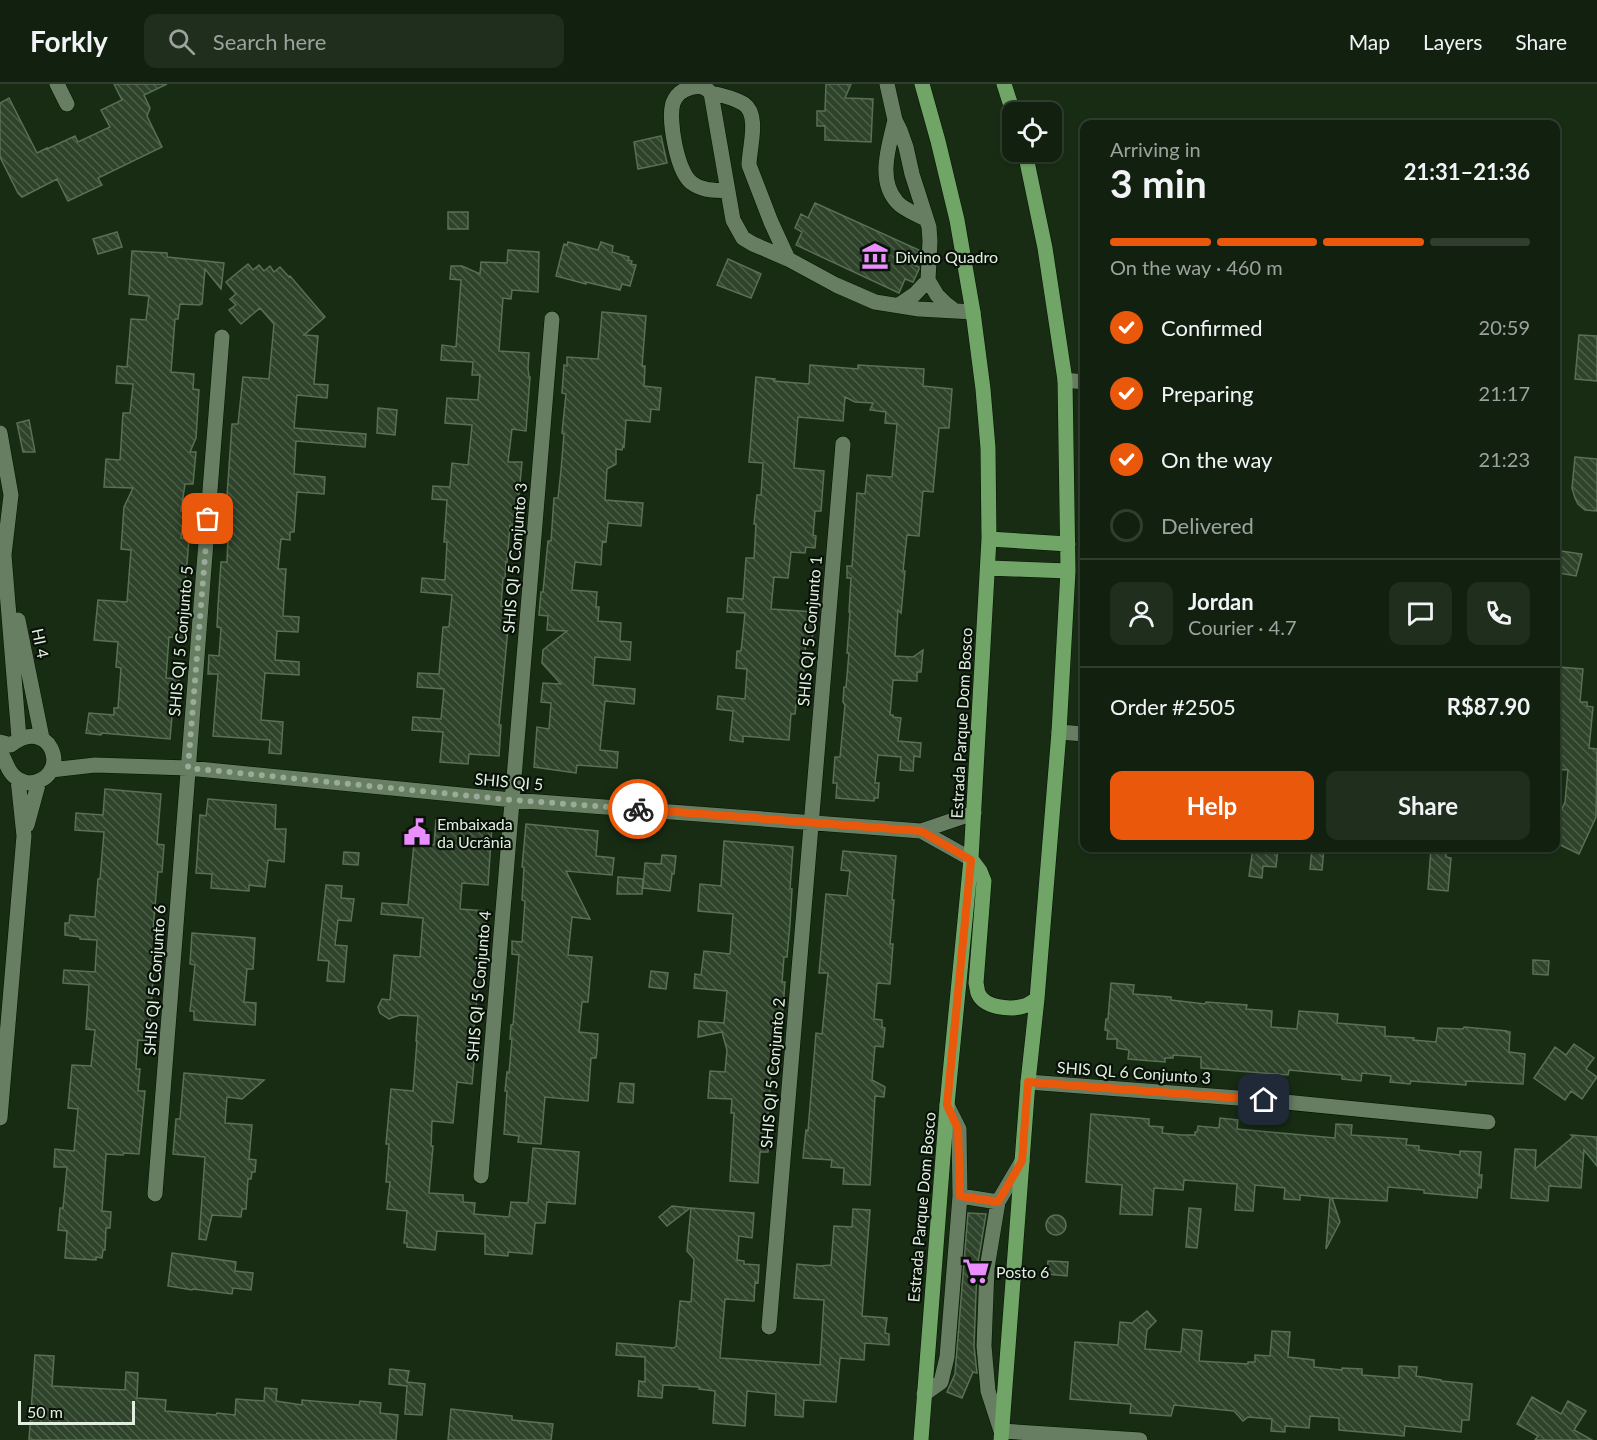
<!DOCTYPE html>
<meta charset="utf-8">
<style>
:root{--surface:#12210f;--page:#1f2e1d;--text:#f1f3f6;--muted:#9ca39e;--line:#313e2f;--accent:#ea580c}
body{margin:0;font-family:Lato,sans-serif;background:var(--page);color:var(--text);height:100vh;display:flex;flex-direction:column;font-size:22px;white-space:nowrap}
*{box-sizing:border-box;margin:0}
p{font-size:20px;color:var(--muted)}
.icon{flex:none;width:33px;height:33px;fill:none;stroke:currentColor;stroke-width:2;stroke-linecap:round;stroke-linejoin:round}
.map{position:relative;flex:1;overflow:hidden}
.panel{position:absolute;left:1080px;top:36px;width:480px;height:732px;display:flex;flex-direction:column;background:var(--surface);border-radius:12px;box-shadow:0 2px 4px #0004,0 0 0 2px var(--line)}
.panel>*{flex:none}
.buttons{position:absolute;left:1002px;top:18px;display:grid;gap:12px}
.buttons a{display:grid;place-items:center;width:60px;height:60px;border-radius:12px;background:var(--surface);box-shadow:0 2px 4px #0004,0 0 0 2px var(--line);font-size:30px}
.scale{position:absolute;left:18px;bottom:15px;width:117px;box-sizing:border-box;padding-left:6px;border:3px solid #e2efe0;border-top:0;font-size:16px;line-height:21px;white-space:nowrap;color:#e2efe0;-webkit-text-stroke:4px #091208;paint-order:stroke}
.pin{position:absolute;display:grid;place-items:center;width:51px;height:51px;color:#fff;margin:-26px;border-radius:12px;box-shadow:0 3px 9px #0006}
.courier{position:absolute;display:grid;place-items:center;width:60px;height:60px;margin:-30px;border:4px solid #ea580c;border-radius:50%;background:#fff;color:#222;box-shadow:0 2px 8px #0007}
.summary em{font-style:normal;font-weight:700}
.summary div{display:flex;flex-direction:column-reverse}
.summary{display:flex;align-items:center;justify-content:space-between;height:102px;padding:0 30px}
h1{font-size:39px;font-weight:700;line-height:45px}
.bar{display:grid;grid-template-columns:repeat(4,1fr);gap:9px 6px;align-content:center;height:72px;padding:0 30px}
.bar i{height:8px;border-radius:4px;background:var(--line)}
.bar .active{background:var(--accent)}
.bar p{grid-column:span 4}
.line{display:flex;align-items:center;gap:15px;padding:0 30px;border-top:2px solid var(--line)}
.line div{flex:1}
.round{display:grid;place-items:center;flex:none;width:63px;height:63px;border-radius:12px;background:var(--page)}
ol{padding:0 30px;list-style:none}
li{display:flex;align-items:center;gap:18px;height:66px}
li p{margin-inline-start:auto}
li .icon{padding:6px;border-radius:50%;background:var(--accent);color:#fff;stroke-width:4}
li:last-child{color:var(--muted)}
li i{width:33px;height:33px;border:3px solid var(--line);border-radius:50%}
.action{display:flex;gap:12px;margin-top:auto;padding:12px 30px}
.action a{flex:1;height:69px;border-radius:12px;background:var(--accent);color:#fff;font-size:24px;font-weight:700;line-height:69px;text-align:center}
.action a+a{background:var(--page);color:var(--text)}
header{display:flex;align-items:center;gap:36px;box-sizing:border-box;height:84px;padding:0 30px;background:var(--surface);border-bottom:2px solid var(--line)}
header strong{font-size:28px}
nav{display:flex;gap:33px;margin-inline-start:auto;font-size:21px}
.search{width:420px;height:54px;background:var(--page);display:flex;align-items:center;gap:15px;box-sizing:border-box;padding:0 21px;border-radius:12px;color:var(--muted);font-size:22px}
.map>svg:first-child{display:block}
.building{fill:url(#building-back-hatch);stroke:#597055;stroke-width:1.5}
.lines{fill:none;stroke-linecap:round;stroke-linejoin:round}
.minor-casing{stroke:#031401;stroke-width:16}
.major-casing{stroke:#031401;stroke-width:16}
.minor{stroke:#677e62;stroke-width:15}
.major{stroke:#71a467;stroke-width:15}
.done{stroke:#9bab99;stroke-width:6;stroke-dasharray:0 10.8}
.route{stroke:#ea580c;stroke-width:8}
.labels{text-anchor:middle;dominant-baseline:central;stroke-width:4.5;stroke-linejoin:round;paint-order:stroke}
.poi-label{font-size:16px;fill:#e2efe0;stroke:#091208;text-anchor:start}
.street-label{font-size:16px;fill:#e2efe0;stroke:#091208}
</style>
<header>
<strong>Forkly</strong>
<div class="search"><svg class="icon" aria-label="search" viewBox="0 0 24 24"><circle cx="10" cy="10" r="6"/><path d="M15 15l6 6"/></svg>Search here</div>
<nav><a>Map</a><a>Layers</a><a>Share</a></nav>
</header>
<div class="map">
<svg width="1597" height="1356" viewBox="0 0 1597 1356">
<defs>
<pattern id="building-back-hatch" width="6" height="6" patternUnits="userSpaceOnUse" patternTransform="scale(1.5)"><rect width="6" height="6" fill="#2e432a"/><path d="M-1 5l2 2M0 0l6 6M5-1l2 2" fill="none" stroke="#4c5e49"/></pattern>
</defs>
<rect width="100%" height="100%" fill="#182c14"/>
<path class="building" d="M114,0H167L144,11L150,24L147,32L162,63L98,94L102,101L68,117L57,95L22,113L18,109L0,73V19L9,14L37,69L47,64V65L75,52L78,58L110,43L101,26L122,16Z
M826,0H851L845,14L873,15L871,58L825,56V42H817V27H825Z
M661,52L667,79L638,85L634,58Z
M815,119L919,166L912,180L919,183V185L913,198L905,195L899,209L796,161L802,148L795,144L801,130L808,134Z
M448,128H468V145H448Z
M117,148L122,163L98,170L93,155Z
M568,158L598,166L601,158L613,162L612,168L629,173L628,176L632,177L631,180L636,181L630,202L622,200L620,206L586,198V200L556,192L564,160L567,161Z
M508,166L539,168L538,208L512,206L511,215L503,214L499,267L529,269L528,284L529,293H530L526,347L512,345L508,378H522L516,442L510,441L507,478H506L505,494H503L501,522L510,523L499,641H501L499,672L469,670L468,680L440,678L443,648L412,646L413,633L441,635L444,605L417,603L418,589L439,590L443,543H449L452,511L421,508L422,494L445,496L447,458H444L447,416L432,415L433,402L450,403L452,379L468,381L472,341L445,339L447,314L478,316L480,291H472L473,278L441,276L442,261L456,263L461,196L450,195L451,182H462L480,190L481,178L507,179Z
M132,167L167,169V173L224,179L221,205L205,185L202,220H200V221L180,220L178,235H175L171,288L194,290L193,305L199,306L196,354L190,368H196L193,400H185L181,427H184L181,454L189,455L183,527H186L184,554L169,553L166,594L179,595L177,621H173L170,655L102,649L101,651L86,649L89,629L114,631V624H118L121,584L116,583L118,558L94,556L98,516L127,518L131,466L121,465L124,423L133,404L104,403L106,375L120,376L123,329H130L133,300L116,299L117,282L127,283L131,235L146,236L149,212L129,210Z
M728,175L761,190L751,214L717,201Z
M248,180L253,186L259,181L264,187L270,182L274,188L280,183L289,193L290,192L325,233L304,251L318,252L314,300L328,301L327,314L297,311L294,344L366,350L365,363L296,357L294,390L325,393L324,410L297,408L294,448H290V456L281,455L278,485H286L283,532L299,533L298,548L277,547L275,576L299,578V591L265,589L261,636L283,638L281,670L269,669L270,656L213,652L218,590H208L209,571L219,572L221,544L217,543L218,522L221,478H227L229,427L226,426L232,340H238L243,293L269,295L274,240L260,224L241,240L229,226L236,221L230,215L236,210L226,198Z
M602,228L646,232L642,282H645L644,302L661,304L659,326L651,325L650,338L626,336L624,363L623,362L622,366L616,365V380L607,385L605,416L643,419L641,442L608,439L606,458L603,457L602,462L601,481L575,478L572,506L597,508L596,523H599L598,537L621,539L620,557L631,558L630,576L595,573L593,601L635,605L634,620L605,617L600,666L618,668L617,684L577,681L576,689L534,683L537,643L549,645L551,619L541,618L543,599L561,600L542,579L543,566L567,547L547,546L548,532L539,531L541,508H543L548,457H551L554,414H558L561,386L564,350L562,349L566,310L562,309L564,281L567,282V273L598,275Z
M1579,251L1597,252V297L1575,295Z
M810,281L858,285V281L924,285L923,302L952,305L949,344H939L933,408L923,407L919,452L907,451L903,487H905L901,529L898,526L895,572L913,573L923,566L921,588H917V597L893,596L890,631H893V633L901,634L898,657L921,659L920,673L914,672L913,687L900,686L901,673L878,671L875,699H879L878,714H874V717L836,714L837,699H833L835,673H840L845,621L843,618L844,603H846L849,569H847L850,528H849L851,494H847V482H852L857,409L865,410L867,391L892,393L897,340L885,339L886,328L870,326L873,319L855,318L845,313L843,337L798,333L794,384L824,387L821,427H815L813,451L816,452L815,464L806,463L805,469L791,468L788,494L774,493L771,525L815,528L812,557L806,556L802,612H797L795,630H791L789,656L743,652V658L730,656L733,627L717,625L718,612L745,615L747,585L736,584L737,567H741L745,529L727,528L728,514L743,515L746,474H754L756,440H754L757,411H761L763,379L749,378L756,293L775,295L774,297L809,300Z
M378,324L397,326L395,351L377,349Z
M29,336L35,368H23L17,339Z
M1575,373L1597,375V427L1585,426L1578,420L1575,414L1572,404Z
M1561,467L1582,470L1576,492L1558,489Z
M1559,583L1583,585L1580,618H1587V622L1593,623L1589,664L1597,665L1596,733L1579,770L1556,759V738L1565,718L1568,686L1556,685V626Z
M105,705L161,710L157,760L164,761L162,788H158L153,846L158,847V852H159L157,880H154L149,957L138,956L136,985H140L138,1007H145L139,1070L124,1069L123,1071L106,1070L102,1127L111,1128L110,1144H106L105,1166H103L102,1174L96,1173V1176L65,1174L67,1147L58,1146L60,1124H63L67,1083H54L55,1065L74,1067L78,1025L68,1024L72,981L91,982L95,946L86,945L89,901L63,899L64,886L95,888L97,856L80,855V853L65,851V839H69L70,831L95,833L98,795H100L104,748L75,746L76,729L103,731Z
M208,715L276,721L275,745H286L284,778L268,776L265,803L249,801V807L211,804L212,790L196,789L200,731L206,732Z
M436,736L492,741L488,801L462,799L460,825L486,827L481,904H478L473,955L474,968H475L472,1000L457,998L453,1039L432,1037L431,1062H433L429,1109L463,1111V1118L475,1119L474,1130L509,1133L511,1118L528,1119L533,1064L579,1068L575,1120L547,1118L545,1139H535L532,1170L508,1168V1172L485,1170V1150L437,1147L435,1166L407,1163V1159H404L407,1127L387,1125L390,1098H386L389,1060H386L391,1005L413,1007L417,957H416L418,932L400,931L389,935L380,929L378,923L382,915L390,916L394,871L420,873L423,834L381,830L382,819L408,821L414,759L434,761Z
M526,740L598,747L596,772L614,774L612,791L566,787L590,835L572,833L568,871L592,873L588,918H582L579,948L598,950L597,967L596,974H591L588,1017L545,1013L541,1060L518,1058L519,1052L504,1050L507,1007H505L507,988L509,989L512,955H510L511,941H513L519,871L512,870V857L522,858L525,817L522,816L524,783H522Z
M724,757L793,763L790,805H792L790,840L787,873H784L782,898H785L782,936H777L773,986L771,985L768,1037H771L768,1068H760L758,1099L730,1097L734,1029H731L732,1015L708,1014L710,987L725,988L727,966L722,948L698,953L699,937L724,939L727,907L694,904L695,890L701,891L704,867L730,870L733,830L698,827L700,800L721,802Z
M1253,764H1278L1276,783L1263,782L1262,794L1249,792Z
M1312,764H1324L1322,786L1310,785Z
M1431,764H1446V773L1451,774L1448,807L1428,805Z
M843,767L896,772L892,816H894L890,860H893L890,900L877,899L874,935L882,936V943L885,944L883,963L875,962L872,996L885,1003L884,1013L875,1012L870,1101L843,1100L844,1084L831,1083L832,1076L803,1074L806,1046L808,1047L816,949L822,950L828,889H819L826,810L847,812L850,787L841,786Z
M344,768L359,769L358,781L343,780Z
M662,771L676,772L674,790H672L670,807L643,804L645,779L661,780Z
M618,793L643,795L642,810H617Z
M326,801L342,802L341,814L354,815L351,837L338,836L335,861L347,862L344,898L327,897L329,877L318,876Z
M192,849L255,854L253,885H247L244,918L256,919L255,941L194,936V927H190L195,881L190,880Z
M1533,876L1549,877L1548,891L1533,890Z
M651,887L668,889L666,905L649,903Z
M1111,899L1134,901L1133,910L1171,913V916L1205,920L1206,918L1247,921L1246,925L1272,927L1271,943L1297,945L1299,927L1338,930L1337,939L1385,943V952L1414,954L1413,956L1436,958L1438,944L1463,945L1464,943L1507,947V948H1510L1509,968L1525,970L1523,1000L1466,997V1001L1411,997L1410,1000L1390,998L1391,992L1362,989L1361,997L1342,995V991L1289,986L1288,991L1201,984V973L1173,971V974H1165V978L1128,975L1129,966L1117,964V955H1107L1108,947L1105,946L1106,935H1108Z
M1574,960L1594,974L1586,985L1597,993L1582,1015L1571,1007L1565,1016L1534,994L1555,963L1566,971Z
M184,989L264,996L242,1015L227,1013L225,1039L252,1041L249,1075L256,1076L255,1088H252L251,1095H248L246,1125H242L241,1133L212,1131L206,1156L199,1155L205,1073L173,1070L176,1035H180Z
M620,999L634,1000L633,1019L618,1018Z
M1091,1030L1149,1035V1042L1163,1043L1162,1049L1181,1051H1195V1048H1197L1198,1042L1219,1044L1220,1034L1238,1036L1237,1045L1335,1054L1336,1040L1352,1041L1351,1051L1407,1055L1406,1061L1419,1062V1066L1460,1071V1067L1481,1068L1479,1091H1482L1481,1104L1478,1103L1477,1114L1424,1109V1106L1388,1103L1387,1117L1332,1114L1340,1138L1326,1165L1330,1114L1300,1111V1116L1284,1115L1285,1104L1255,1101L1253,1127L1235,1126L1237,1100L1184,1096L1183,1106L1154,1104L1152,1131L1120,1130L1122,1101L1086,1098Z
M1571,1051L1597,1053V1082L1584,1066L1581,1104L1549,1102L1548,1117L1511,1114L1515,1065L1536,1066L1535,1085L1573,1053Z
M672,1122L690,1124L667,1142L659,1133Z
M691,1124L754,1129L752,1154L739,1152L737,1176L744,1177V1180L759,1181L758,1199L755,1198L754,1217L725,1215L720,1274L820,1281L824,1216L794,1214L797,1180L819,1182L831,1181L834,1142L852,1143L853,1125L870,1126L862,1232L887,1234L885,1249L889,1250V1261L865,1259L864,1276L840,1274L836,1318L804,1316L803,1333L775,1331L776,1310L747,1307L745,1342L713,1339L715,1307L699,1305V1303L663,1301L662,1314L638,1312L639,1297L645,1298V1273L616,1271L617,1259L674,1264L676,1262L680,1217L691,1218L694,1175L687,1167Z
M1189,1124L1201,1125L1197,1164L1186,1163Z
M968,1129L986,1130L977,1184L974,1262L977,1289L973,1288L962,1314L947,1308L955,1290Z
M1046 1141a10 10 0 1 1 20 0a10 10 0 1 1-20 0Z
M172,1169L236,1178L235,1187L253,1189L251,1206L233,1204L232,1210L193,1205L192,1206L168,1202Z
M1048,1177L1068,1178L1067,1192L1047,1190Z
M1147,1227L1156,1237L1147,1246L1145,1265L1181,1268L1183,1245L1202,1247L1199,1277L1248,1280V1278H1255V1271L1270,1272L1272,1247L1290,1248L1288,1273L1314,1276V1283L1342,1286V1284L1362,1285V1291L1399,1294V1282L1417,1283L1416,1292L1441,1296V1297L1472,1300L1469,1336H1462L1461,1348L1405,1342L1404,1352L1339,1346V1334L1310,1332L1309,1344L1285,1342V1348L1271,1347L1272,1335L1248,1333L1243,1337L1234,1327L1174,1321L1171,1332L1130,1329L1131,1320L1070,1315L1075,1258L1118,1261L1120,1238L1132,1239Z
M35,1271L54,1272L52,1302L125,1306L126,1288L138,1289L137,1314L166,1316L165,1327L216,1331L217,1329L235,1331L236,1315L264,1317L265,1304L277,1305L276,1317L302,1321V1316L359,1321L360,1317L381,1319L380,1329L398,1331L396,1356H29Z
M390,1285L409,1287L407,1298L425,1300L422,1331L405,1330L407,1302L389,1300Z
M1532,1313L1561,1330L1568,1317L1586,1327L1574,1346L1592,1356H1535L1538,1352L1517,1340Z
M451,1325L512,1332V1336L553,1340L551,1356H448Z"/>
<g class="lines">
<defs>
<path id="minor" d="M57,0L67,20
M887,0L895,36L900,46L906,63L912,90L929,143L930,157L928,196L937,211L946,220L955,227
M711,9C721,11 735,14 744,20C760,31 749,65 749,81L771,138L788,175
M895,36C889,62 877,96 897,118C904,126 916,130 926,135
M728,107C716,106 702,107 692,99C677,89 668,35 673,19C676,11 682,6 690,4C699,1 704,2 711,9L733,136L743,154L753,160L788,175L836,201L875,218L919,225L973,228
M899,221L915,210L928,196
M1065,296L1084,298
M0,349L11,411L4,471L19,654
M18,536L42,654
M1059,648L1084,650
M0,658L11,661C48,631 72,687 36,698C29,700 20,698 14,692C7,686 6,676 0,668
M51,686L95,681L188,684L512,716L921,747L974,729
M27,741L39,697
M921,747L971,775
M1028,998L1264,1016L1488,1038
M0,1034L24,752L18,695
M1022,1077L998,1118L987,1184L984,1262L988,1307L1001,1347L1140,1356
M481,1092L552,235
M155,1110L222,253
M960,1112L998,1118
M769,1243L843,360
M924,1310L941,1298L947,1273L960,1112L959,1045L947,1021"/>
<path id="major" d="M1004,0L1013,28
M989,455L1068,460
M988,484L1068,487
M971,775L980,787L984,797L976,899C977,903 977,906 978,909C984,924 1010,926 1024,922C1029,921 1032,918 1037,915
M921,1356L947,1021L971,775L989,455L988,364L983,305L973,228L957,136L938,57L922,0
M1001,1356L1028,998L1037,915L1059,648L1068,487L1065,296L1045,164L1025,68"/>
</defs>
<use href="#minor" class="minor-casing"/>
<use href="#major" class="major-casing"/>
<use href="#minor" class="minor"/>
<use href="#major" class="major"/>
</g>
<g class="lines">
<path class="done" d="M208,435L188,684L512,716L638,725"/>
<path class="route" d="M638,725L921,747L971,776L947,1021L958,1045L960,1112L998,1118L1022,1077L1028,998L1264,1016"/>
</g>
<defs>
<symbol id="museum-bare" viewBox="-9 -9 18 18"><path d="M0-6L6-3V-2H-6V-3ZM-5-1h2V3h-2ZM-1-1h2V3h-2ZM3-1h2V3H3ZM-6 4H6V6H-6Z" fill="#ea8dfd" stroke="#091208" stroke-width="2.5" paint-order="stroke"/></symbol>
<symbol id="civic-bare" viewBox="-9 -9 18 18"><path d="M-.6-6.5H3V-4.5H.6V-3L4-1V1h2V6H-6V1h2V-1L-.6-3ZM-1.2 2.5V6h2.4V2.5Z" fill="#ea8dfd" stroke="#091208" stroke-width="2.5" paint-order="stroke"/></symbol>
<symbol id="supermarket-bare" viewBox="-9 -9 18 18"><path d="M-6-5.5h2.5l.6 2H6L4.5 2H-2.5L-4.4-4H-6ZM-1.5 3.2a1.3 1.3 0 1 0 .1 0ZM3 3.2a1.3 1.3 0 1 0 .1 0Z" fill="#ea8dfd" stroke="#091208" stroke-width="2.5" paint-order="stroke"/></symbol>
</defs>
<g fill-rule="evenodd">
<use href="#museum-bare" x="856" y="153" width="38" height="38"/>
<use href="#civic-bare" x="398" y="729" width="38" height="38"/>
<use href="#supermarket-bare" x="957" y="1168" width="38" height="38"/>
</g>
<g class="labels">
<g class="poi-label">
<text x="895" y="172">Divino Quadro</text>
<text x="437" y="739">Embaixada<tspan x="437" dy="18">da Ucrânia</tspan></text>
<text x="996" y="1187">Posto 6</text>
</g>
<g class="street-label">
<text transform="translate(514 474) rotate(-85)">SHIS QI 5 Conjunto 3</text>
<text transform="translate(809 547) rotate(-85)">SHIS QI 5 Conjunto 1</text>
<text transform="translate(180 557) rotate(-85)">SHIS QI 5 Conjunto 5</text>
<text transform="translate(41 559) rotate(78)">HI 4</text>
<text transform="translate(961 639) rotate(-87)">Estrada Parque Dom Bosco</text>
<text transform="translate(509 697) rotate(5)">SHIS QI 5</text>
<text transform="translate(154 896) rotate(-86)">SHIS QI 5 Conjunto 6</text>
<text transform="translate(478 902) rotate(-85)">SHIS QI 5 Conjunto 4</text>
<text transform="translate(1134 988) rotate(4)">SHIS QL 6 Conjunto 3</text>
<text transform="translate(772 989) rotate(-85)">SHIS QI 5 Conjunto 2</text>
<text transform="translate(921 1123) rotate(-85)">Estrada Parque Dom Bosco</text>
</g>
</g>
</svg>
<div class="buttons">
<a><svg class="icon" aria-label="locate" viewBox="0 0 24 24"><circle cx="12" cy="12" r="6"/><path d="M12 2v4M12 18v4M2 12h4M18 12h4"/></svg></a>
</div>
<div class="scale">50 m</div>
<div class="pin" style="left:208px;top:435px;background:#ea580c"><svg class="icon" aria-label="bag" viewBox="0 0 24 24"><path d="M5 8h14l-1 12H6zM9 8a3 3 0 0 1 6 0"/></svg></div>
<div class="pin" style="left:1264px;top:1016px;background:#1f2937"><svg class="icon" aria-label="home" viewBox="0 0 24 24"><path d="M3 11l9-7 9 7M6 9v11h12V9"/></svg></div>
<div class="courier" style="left:638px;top:725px"><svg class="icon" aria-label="bike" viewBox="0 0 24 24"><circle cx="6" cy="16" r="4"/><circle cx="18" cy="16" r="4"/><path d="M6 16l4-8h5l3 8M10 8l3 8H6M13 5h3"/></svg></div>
<section class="panel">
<div class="summary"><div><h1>3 min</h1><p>Arriving in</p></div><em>21:31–21:36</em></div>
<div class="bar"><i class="active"></i><i class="active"></i><i class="active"></i><i></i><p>On the way · 460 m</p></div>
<ol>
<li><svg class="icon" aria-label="check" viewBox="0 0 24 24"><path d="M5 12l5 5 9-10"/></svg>Confirmed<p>20:59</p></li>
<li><svg class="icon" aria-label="check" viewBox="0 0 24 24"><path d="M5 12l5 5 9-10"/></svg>Preparing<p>21:17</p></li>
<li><svg class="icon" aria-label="check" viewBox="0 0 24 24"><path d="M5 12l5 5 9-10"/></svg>On the way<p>21:23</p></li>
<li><i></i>Delivered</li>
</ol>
<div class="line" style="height:108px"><a class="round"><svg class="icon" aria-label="person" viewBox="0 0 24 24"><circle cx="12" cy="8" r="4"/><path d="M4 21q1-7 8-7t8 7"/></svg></a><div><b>Jordan</b><p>Courier · 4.7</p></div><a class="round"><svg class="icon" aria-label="chat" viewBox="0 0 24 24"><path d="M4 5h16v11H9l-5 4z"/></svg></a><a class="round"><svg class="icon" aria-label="phone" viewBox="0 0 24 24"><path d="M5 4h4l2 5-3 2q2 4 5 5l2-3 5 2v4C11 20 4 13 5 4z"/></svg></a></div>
<div class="line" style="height:78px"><div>Order #2505</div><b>R$87.90</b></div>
<div class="action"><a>Help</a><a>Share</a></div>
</section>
</div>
